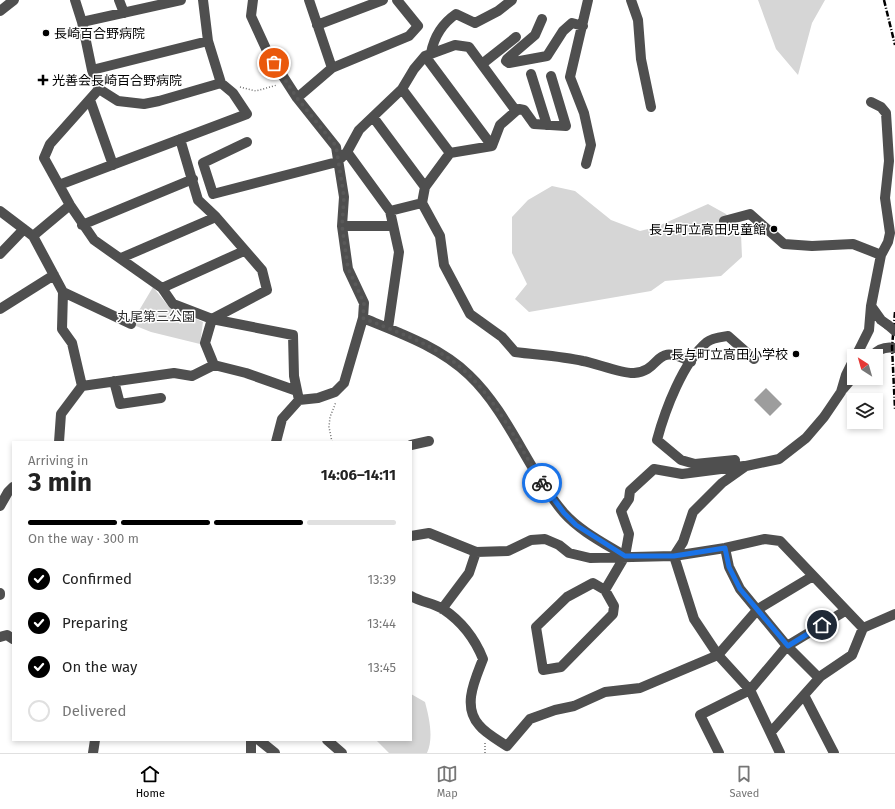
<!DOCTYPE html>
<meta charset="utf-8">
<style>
:root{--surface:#fff;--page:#f6f6f6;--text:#222;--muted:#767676;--line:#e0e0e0;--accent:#000}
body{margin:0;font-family:"Fira Sans","Noto Sans JP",sans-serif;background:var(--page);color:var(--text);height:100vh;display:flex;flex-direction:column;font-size:15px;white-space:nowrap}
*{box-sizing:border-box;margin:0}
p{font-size:13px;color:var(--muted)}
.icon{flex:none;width:22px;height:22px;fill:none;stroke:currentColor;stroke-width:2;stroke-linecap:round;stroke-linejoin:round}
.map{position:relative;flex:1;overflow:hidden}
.details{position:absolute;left:12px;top:441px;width:400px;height:300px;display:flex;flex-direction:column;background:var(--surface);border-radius:0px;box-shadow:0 2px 6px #0003}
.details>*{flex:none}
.needle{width:26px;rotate:323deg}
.tools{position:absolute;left:847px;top:349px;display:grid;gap:8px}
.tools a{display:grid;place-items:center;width:36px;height:36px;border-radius:0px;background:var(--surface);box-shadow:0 2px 6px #0003;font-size:20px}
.pin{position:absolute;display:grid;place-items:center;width:34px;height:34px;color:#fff;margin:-17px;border:2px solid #fff;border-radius:50%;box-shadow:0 1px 4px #0007}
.courier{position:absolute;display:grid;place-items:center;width:40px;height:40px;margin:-20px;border:3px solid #1a73e8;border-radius:50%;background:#fff;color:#222;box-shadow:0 1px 5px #0007}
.overview em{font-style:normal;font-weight:700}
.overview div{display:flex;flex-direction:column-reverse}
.overview{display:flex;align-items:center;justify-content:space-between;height:68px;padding:0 16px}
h1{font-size:26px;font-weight:700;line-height:30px}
.bar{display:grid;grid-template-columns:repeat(4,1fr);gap:6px 4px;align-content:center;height:48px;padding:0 16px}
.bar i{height:5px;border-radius:3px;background:var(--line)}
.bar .selected{background:var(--accent)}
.bar p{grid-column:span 4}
ol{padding:0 16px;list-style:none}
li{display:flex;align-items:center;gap:12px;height:44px}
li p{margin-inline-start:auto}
li .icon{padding:4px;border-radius:50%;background:var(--accent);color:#fff;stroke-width:4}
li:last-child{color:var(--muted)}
li i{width:22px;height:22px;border:2px solid var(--line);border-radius:50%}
.menu{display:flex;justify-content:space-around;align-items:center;height:56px;border-top:1px solid var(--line);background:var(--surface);font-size:11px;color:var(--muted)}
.menu a{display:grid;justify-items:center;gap:2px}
.menu .selected{color:var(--accent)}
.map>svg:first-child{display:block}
.green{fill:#d6d6d6}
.water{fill:#9d9d9d}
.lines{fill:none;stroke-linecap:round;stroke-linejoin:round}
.path{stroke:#717171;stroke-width:1.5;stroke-dasharray:1 2;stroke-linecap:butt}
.minor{stroke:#4f4f4f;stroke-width:10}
.rail{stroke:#000;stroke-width:2.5;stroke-dasharray:6 2 1 2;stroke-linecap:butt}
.minor-bridge{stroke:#4f4f4f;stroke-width:10}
.done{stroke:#595959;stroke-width:4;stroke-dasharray:0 7.2}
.route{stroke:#1a73e8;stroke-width:5}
.poi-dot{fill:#000;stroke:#fff;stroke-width:1.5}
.labels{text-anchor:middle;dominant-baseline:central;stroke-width:3;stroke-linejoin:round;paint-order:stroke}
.poi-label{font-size:13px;fill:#000;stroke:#fff;text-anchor:start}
.park-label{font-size:13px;fill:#2d2d2d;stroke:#fff}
</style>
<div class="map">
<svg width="895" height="753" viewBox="0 0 895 753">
<rect width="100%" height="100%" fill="#fff"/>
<path class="green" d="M758,0H825L812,23L798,75L776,49Z
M552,186L575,191L611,220L640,231L656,227L708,204L726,214L741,234L742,257L721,276L665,281L651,291L529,312L515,299L527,284L512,253V217L528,200Z
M153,287L169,307L203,322L200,344L151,332L131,324Z
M411,694L425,702C429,717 434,738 427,753H389L376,740H411Z"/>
<path class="water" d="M766,388L782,404L770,416L754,400Z"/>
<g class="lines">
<path class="path" d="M240,87L256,91L277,85
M332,442L329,427L330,417L336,402
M485,743V753"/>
<path class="minor" d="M75,0L82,22L92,70L99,89L118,101L144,104L159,101L221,83
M119,0L124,13
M253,0L251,16L268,53L297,98L336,147L344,197L342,226L348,269L364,303L363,318L344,383L335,392L318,398L299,400L282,419L276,442
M309,0L332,68
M631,0L638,20L641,59L651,107
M0,11L14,0
M542,19L535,35L507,59L506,61L509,63L547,56L563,31L572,23L583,26
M82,22L181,0
M317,25L383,0
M431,53C434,37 443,23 456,14L475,23L498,11L512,0
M425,56L492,146
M482,64L516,37
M92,70L208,41
M531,74L547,125
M99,89L50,144L44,158L70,205L94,240L162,288L173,304L212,319L293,335L294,376L299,400
M402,89L450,153
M297,98L332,68L409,36L418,26L397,0
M90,100L113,165
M516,111L519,109L524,110L534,124L566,126L551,76
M373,117L425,187
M247,142L203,163L213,194L337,162L347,152L359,130L402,89L414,69L425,56L455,45L469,47L516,111L500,125L492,146L450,153L425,187L422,203L390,211
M347,152L390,211L399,252L388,328
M586,164L591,145L584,113L570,77L588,0
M59,185L247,114L233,93L221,83L208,41L203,0
M422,203L440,236L444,265L470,314L502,337L515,352C538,355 561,356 583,361C595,363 623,374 634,373C663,371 652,341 691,362
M0,211L33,236L63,292L62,329L72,343L82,386L61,414L59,442
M724,221L750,214L784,244L812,246L853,244L881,255
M82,225L193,179
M342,226H393
M33,236L70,205
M0,254L24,229
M121,258L216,217
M162,288L244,251
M63,292L131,324
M871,306L881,255L888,242L890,233L885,198L889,161L886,113L881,107L871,102
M0,309L54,275
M363,318C400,333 440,347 469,375C509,413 528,471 564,513C580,531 604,543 625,556
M856,356L869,330L871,306L881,320L888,325
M872,356C878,349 885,346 895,348
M214,365L246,373L297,391
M114,381L120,404L161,398
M82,386L174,373L192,376L214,365L205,343L212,319L267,290L262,270L216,217L198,200L180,139
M843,389L854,376
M411,445L429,441
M735,460L695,464L681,460L657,440C665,410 683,362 707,342C712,338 722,337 728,336L754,359
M0,506L8,492L13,487
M411,536L429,533L476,552L508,551L531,540L545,539L559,545L569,553L590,558L674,556L725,548L765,539L780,541L863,628
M725,548L729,567L740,589L787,646L819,678
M605,590L614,606L613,614L561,667L543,670L536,627L567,597L593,583L605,590L625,556L629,534L621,511L629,499L630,491L654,469L682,474L744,466
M0,593V595
M411,596C421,602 433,603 443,609C461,621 475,639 483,659C475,680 462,706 479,725C485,733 498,740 507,746L530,719L555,710L574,706L605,692L640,688L718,655L758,609L813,576
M442,609L469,573L476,552
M0,637L7,635L13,639
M804,695L834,753
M771,732L821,676L852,655L863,628L895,614
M259,740L275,753
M327,740L342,753
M93,753L95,740
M251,753V740
M719,753L700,715L750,690L787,646L845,611
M780,753L750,690L718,655L694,619L674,556L683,542L693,512L722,483L746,466L779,459L806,438L824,417L841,392L846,375L854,359"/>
<path class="rail" d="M884,0L895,45
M895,312L892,347L895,409"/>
<path class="minor-bridge" d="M888,325L895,331"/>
</g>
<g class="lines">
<path class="done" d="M274,63L297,98L336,146L344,197L342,226L348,268L364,303L363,318C394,331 427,342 454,362C493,392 517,442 542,483"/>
<path class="route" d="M542,483L564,513L576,525L625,556H674L725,548L729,567L740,589L788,646L822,625"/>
</g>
<g class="poi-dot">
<circle cx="46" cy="33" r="4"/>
<path d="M41 74h4v4h4v4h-4v4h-4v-4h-4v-4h4z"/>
<circle cx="774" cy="229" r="4"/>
<circle cx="796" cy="354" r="4"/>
</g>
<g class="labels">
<g class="poi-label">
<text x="54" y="33">長崎百合野病院</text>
<text x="52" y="80">光善会長崎百合野病院</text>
<text x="766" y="229" text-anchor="end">長与町立高田児童館</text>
<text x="788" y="354" text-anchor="end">長与町立高田小学校</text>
</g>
<g class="park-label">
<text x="156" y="316">丸尾第三公園</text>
</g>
</g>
</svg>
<div class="tools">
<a><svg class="needle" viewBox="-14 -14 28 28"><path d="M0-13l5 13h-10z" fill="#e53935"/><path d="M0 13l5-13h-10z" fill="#767676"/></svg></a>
<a><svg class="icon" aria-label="layers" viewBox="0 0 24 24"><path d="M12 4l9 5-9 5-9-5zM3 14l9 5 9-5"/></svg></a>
</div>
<div class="pin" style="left:274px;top:63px;background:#ea580c"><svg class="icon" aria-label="bag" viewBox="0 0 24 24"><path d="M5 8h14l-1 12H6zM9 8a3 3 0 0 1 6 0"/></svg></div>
<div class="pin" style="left:822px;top:625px;background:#1f2937"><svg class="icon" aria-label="home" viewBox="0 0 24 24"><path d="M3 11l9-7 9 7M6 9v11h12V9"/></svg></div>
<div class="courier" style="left:542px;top:483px"><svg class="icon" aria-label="bike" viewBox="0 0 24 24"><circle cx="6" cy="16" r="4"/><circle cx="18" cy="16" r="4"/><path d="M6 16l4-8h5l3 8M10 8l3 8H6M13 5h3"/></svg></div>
<section class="details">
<div class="overview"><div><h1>3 min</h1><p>Arriving in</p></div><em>14:06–14:11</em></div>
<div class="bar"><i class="selected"></i><i class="selected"></i><i class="selected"></i><i></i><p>On the way · 300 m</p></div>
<ol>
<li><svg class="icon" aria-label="check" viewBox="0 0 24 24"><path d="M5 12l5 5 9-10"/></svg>Confirmed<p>13:39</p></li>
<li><svg class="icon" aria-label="check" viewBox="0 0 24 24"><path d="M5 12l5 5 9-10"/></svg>Preparing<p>13:44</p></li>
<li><svg class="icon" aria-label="check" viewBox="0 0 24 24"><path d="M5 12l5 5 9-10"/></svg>On the way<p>13:45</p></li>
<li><i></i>Delivered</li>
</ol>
</section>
</div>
<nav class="menu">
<a class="selected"><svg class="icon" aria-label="home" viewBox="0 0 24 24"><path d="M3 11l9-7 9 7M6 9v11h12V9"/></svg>Home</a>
<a><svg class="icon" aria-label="map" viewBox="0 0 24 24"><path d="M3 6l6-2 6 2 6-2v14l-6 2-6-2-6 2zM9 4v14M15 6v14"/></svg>Map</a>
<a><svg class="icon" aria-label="saved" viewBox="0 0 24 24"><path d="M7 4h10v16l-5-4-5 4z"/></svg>Saved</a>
</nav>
